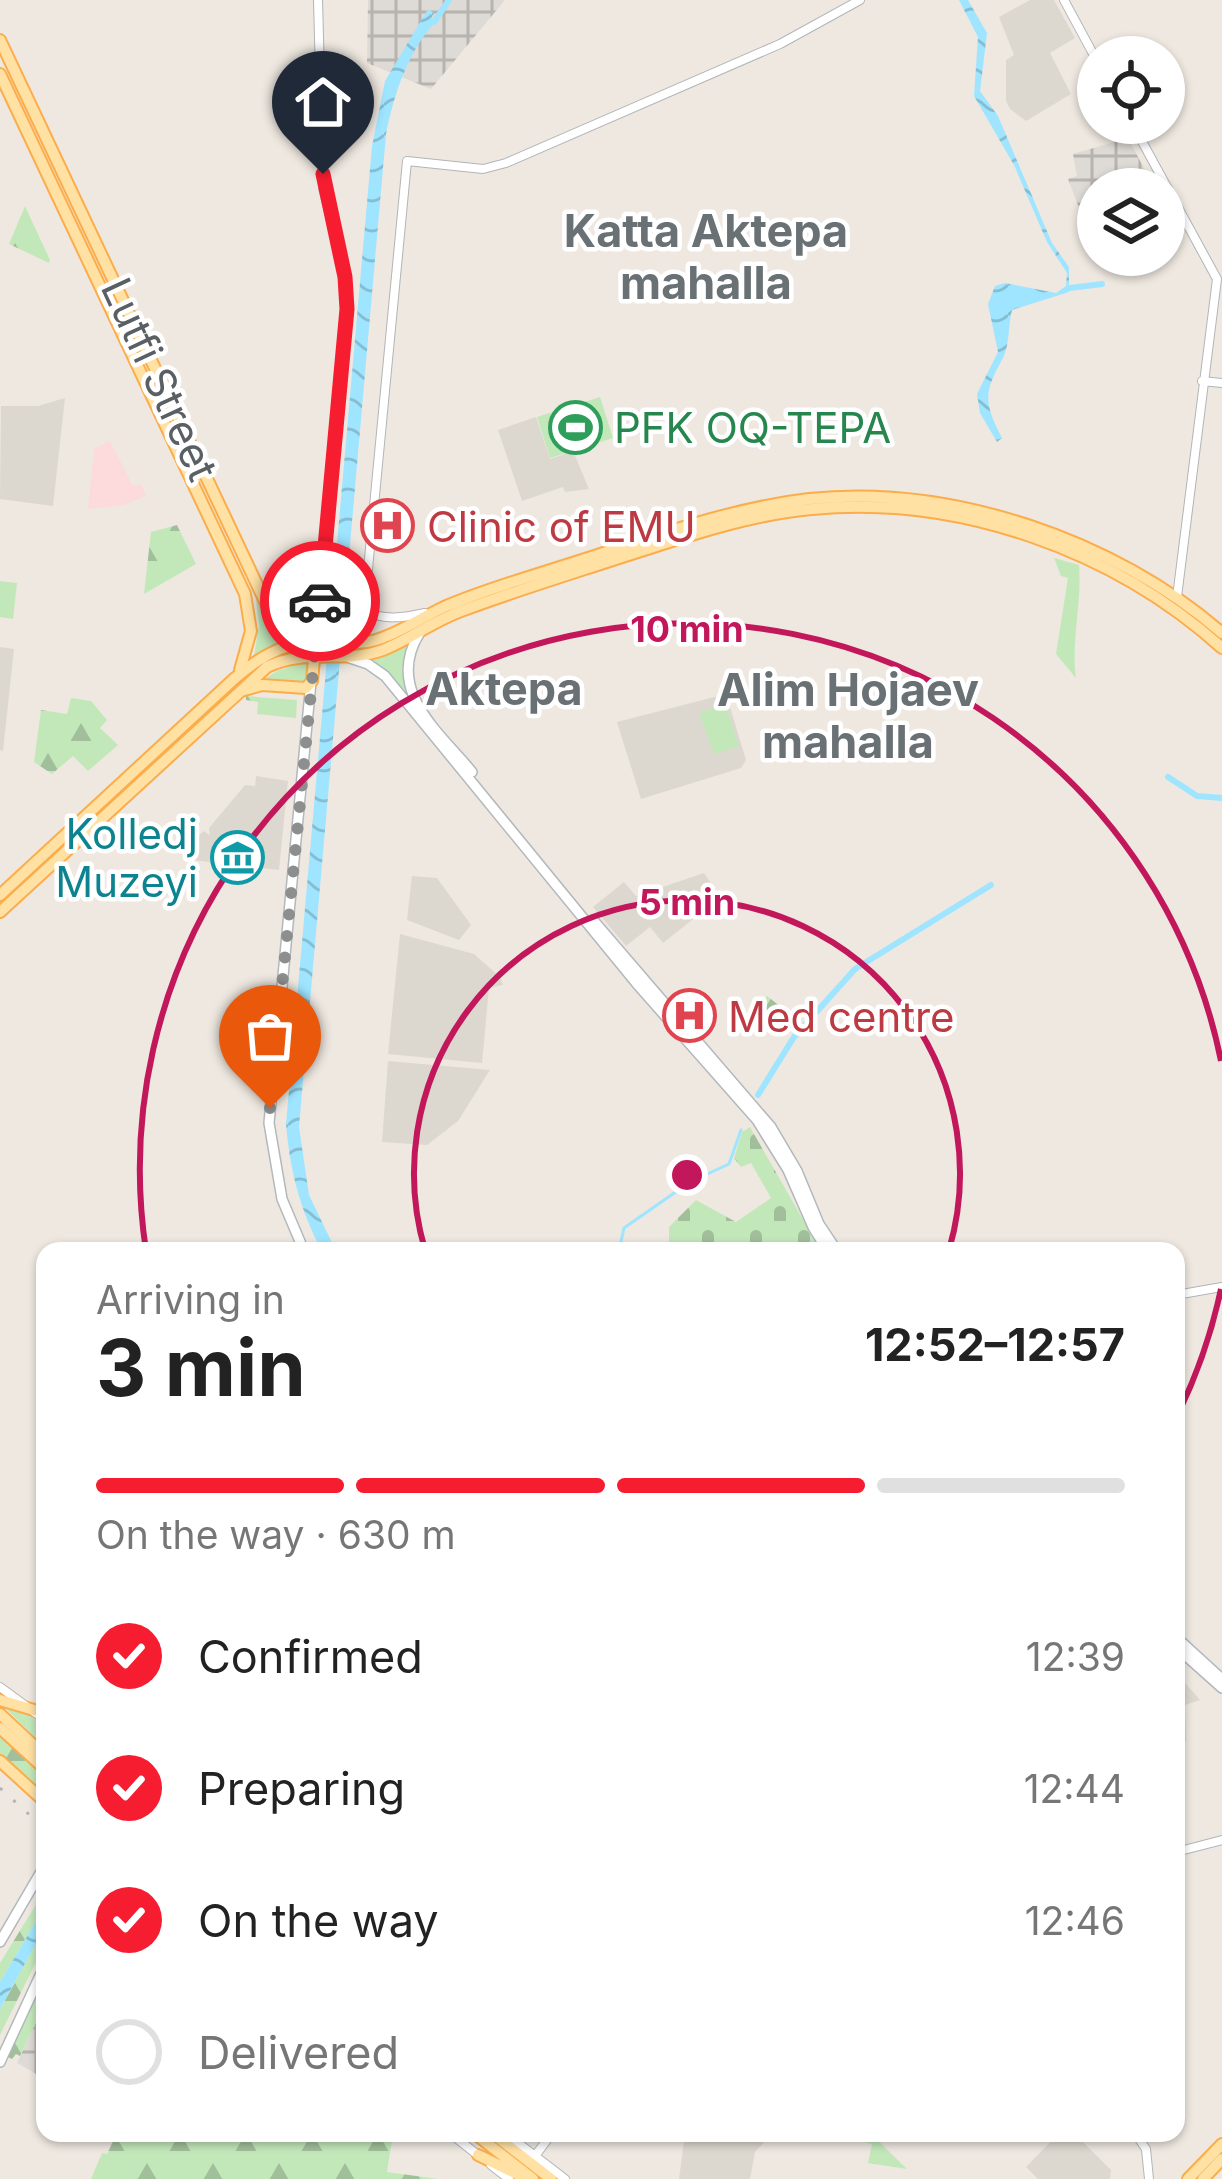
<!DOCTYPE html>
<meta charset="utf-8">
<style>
:root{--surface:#fff;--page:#f6f6f6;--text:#222;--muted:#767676;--line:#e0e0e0;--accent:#f61d30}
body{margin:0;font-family:Inter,sans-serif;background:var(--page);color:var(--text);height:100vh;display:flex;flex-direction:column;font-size:45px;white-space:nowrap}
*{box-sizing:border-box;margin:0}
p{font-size:39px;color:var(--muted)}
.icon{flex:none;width:66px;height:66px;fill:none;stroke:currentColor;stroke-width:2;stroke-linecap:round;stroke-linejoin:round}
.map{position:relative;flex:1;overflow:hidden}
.details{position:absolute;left:36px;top:1242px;width:1149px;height:900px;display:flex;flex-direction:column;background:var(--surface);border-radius:24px;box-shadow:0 3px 9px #0004}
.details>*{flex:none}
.buttons{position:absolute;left:1077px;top:36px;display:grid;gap:24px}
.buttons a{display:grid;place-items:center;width:108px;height:108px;border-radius:50%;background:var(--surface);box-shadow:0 3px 9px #0004;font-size:60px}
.pin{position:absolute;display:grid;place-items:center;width:102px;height:102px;color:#fff;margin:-123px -51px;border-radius:50% 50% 50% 0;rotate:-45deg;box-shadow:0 0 12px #0007}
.pin .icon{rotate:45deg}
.courier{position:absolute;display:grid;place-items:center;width:120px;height:120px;margin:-60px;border:9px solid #f61d30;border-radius:50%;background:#fff;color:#222;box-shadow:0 3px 15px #0007}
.summary em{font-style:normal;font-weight:700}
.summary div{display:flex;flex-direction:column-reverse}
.summary{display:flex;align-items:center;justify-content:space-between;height:204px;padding:0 60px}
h1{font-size:78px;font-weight:700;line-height:90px}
.bar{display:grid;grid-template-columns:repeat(4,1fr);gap:18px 12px;align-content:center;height:144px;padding:0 60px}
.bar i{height:15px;border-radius:9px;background:var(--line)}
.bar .on{background:var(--accent)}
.bar p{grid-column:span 4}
ol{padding:0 60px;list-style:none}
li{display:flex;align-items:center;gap:36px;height:132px}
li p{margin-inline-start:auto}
li .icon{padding:12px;border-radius:50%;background:var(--accent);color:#fff;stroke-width:4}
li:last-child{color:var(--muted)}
li i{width:66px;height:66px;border:6px solid var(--line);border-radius:50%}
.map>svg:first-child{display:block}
.industrial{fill:url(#industrial-grid)}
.education{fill:#ddd8cf}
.medical{fill:#fddadc}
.grass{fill:#c2e8ba}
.forest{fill:url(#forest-firs)}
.cemetery{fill:url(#cemetery-stones)}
.water{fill:url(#water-waves)}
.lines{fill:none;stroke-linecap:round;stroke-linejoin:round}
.stream{stroke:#9fe5ff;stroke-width:3}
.canal{stroke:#9fe5ff;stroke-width:6}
.tertiary-casing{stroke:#b1b5b9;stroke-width:10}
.secondary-casing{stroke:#b2b8bd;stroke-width:12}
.primary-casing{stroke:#fcad4b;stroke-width:14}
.tertiary{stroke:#fff;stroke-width:8}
.secondary{stroke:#fff;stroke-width:9}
.primary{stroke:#ffe1a4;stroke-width:10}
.rail{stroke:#b2b3b4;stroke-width:3;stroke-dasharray:3 15;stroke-linecap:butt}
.done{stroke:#8d8f8f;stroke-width:12;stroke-dasharray:0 21.6}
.route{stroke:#f61d30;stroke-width:15}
.ring{fill:none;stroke:#c2185b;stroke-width:6}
.labels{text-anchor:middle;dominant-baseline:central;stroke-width:9;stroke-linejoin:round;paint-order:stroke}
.street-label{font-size:42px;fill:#595f63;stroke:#fff}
.leisure-label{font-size:42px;fill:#27864d;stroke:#fff;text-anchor:start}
.health-label{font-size:42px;fill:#be3a42;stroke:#fff;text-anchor:start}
.culture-label{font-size:42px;fill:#0d838f;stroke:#fff;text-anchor:end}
.neighbourhood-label{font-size:45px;font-weight:bold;fill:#6a7175;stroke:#fff}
.centre{fill:#c2185b;stroke:#fff;stroke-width:6}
.ring-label{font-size:36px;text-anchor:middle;font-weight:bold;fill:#c2185b;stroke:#fff;stroke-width:9;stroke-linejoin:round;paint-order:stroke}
</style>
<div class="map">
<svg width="1222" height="2179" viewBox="0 0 1222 2179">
<defs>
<pattern id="industrial-grid" width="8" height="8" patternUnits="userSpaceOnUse" patternTransform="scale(3)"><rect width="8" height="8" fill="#dedad5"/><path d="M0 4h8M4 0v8" fill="none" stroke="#b7b4b0"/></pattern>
<pattern id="forest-firs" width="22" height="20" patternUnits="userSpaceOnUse" patternTransform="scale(3)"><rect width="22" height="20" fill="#c2e8ba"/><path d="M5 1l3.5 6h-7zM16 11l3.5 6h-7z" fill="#a1bf9b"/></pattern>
<pattern id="cemetery-stones" width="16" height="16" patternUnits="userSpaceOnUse" patternTransform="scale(3)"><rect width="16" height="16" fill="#c2e8ba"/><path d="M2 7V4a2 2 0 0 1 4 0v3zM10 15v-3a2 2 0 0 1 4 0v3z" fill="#a1bf9b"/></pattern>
<pattern id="water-waves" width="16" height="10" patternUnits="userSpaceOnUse" patternTransform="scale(3)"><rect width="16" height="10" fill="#9fe5ff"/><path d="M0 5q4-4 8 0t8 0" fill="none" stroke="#85bdd2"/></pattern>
</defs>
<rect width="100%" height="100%" fill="#eee8e0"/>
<path class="industrial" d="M368,0H505L431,89L367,63Z
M1128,138L1155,189H1098V249L1080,220L1083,218L1068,179L1077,176L1073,154Z
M45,2003V2079L17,2063Z"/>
<path class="education" d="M1030,0H1054L1075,38L1050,53L1071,94L1026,121L1010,109L1006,101V60L1014,55L999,17Z
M65,398L53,506L0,499L1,406H38Z
M536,417L550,459L573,451L589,489L565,492L563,487L522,501L498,430Z
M0,647L14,649L3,751L0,750Z
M726,694L746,760L741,768L641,799L617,722Z
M256,776L288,781L279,870L192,860L184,853L203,831L210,835L209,828L245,785L255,786Z
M704,873L715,889L716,901L663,943L650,927L626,946L593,907L624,882L636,896Z
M412,876L437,878L471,925L459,940L407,920Z
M400,934L474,954L500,977L503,985L489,988L482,1063L388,1054Z
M388,1061L490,1070L458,1121L427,1145L382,1142Z
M1181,1678L1200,1700L1185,1705L1186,1741H1176V1680Z
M685,2133H773L755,2152L750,2179H679Z
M1059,2133H1074L1111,2170L1110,2179H1038L1026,2167Z"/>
<path class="medical" d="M110,441L133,486L141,484L146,496L123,505L88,509L94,449Z"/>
<path class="grass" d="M600,397L613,438L550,458L537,417Z
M1054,558L1079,565C1082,603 1071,642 1076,678L1056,654L1068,578L1061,576Z
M0,581L17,583L13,619L0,617Z
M256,599L275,625L295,639L254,656L259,625Z
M274,608L314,612L311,634L288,622Z
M409,643L402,668L409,699L389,674L369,659Z
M307,661L306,684L263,680L277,671Z
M725,704L739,746L714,754L699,713Z"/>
<path class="forest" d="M25,206L50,260L49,263L9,244Z
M177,525L196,564L144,594L151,532Z
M246,696L297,700L296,718L257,714L258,702L246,700Z
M71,698L91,701L107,720L100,728L118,745L88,771L73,756L52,774L34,762L41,710L67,714Z
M767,996L786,1011L770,1032L752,1012Z
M0,1703L26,1712L45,1728V1747Z
M0,1738L8,1741L45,1778V1799L0,1758Z
M45,1890V1906L0,1982V1963Z
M45,1927V1944L0,2035V2009Z
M40,1988L45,1991V2003L20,2056L16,2054L12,2059L8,2057Z
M117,2133H393L387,2172L438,2179H91L102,2153L107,2154Z
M861,2133H870L907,2169L868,2163L872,2144L857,2140Z"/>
<path class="cemetery" d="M750,1127L821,1251H675L669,1242V1227L696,1200L736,1222L771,1198L751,1163L741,1167L734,1158L742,1132Z"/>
<path class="water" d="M959,0H968L987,33L980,91L998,116L1052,243L1069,267V292L1012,310C1008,325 1010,344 1003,358C984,392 983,401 1002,438L997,442L980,413L977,394L998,352L988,304L995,286L1005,283L1056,293L1066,286L1067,273L1047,242L1014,165L974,96L978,37Z
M428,9L434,13L431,19L438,20C410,46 394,93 386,134L299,1127L309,1195L336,1251H322C300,1210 290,1171 286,1124L372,146L385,81Z
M45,1906V1927L0,2009V1982Z"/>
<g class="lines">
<path class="stream" d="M619,1251L624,1228L690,1182L729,1164L741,1130"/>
<path class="canal" d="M434,22L449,0
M1070,288L1102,284
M1168,777L1197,796L1222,798
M758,1095L794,1037L855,969L991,885"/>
<defs>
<path id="tertiary" d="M1064,0L1098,63
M1132,123L1217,279L1177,597
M1202,381L1222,383
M266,602L308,607L320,599
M365,609C380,622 407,617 425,613
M316,642L347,302L345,277L323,188L318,0
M354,642L363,621L407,161L483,169L506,163L780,44L860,0
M1176,1295L1222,1287
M0,1687L45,1720
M1176,1852L1222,1840
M450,2133L479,2156
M505,2133L565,2179
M1135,2133L1146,2149L1149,2179
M535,2156L552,2133
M491,2165L509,2179"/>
<path id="secondary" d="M419,634C385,690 438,731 472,772
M350,658L368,664L385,676L637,984L757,1120L788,1170L813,1227L828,1251
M593,920L771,1127L797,1171L819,1224L837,1251
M304,1251L282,1199L269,1123L311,682
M1176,1637L1222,1679
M1176,1647L1222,1688
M0,1942L45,1865
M0,2062L45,1965"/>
<path id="primary" d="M0,40L269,610L287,628L308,641
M0,74L245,594L251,631L240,670
M241,691L262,685L306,688L312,681L315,649
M0,895L235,678C256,660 279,645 307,642C336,640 358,649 387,636C407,628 425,616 444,607C488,588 536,575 582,560C656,536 731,508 809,499C952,484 1115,540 1222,633
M0,912L267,667C306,648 344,664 383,650C411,639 435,620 464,610C515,591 567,575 619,558C683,538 745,515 812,509C959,495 1113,550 1222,648
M0,1700L34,1710
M0,1714L45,1756
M0,1728L45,1769
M0,1761L45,1802
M474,2133L533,2179
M492,2133L551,2179
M478,2155L523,2177
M1188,2179L1222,2144
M1203,2179L1222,2159"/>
</defs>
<use href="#tertiary" class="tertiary-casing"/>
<use href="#secondary" class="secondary-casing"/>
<use href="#primary" class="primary-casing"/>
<use href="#tertiary" class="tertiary"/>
<use href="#secondary" class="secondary"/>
<use href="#primary" class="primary"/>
<path class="rail" d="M0,1788L45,1829"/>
</g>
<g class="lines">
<path class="done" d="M270,1108L320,601"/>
<path class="route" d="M320,601L347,309L345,277L323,174"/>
</g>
<g class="ring">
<path d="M425 1250A273 273 0 1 1 949 1250"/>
<path d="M1221 1289A546 546 0 0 1 1178 1414M146 1251A546 546 0 0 1 1221 1061"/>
</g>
<defs>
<symbol id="stadium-ring" viewBox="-11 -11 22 22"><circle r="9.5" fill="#fff" stroke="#2e9e5b" stroke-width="1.5"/><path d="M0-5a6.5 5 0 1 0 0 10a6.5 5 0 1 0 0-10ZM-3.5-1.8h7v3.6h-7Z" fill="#2e9e5b"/></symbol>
<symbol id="hospital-ring" viewBox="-11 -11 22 22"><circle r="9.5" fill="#fff" stroke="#e0444e" stroke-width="1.5"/><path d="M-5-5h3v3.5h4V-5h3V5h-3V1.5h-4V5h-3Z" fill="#e0444e"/></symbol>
<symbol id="museum-ring" viewBox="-11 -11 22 22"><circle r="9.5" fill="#fff" stroke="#0f9aa8" stroke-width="1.5"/><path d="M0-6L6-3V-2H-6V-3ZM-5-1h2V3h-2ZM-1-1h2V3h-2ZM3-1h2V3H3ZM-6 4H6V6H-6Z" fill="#0f9aa8"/></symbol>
</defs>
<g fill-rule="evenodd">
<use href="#stadium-ring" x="546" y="398" width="59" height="59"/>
<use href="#hospital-ring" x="358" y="496" width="59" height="59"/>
<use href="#museum-ring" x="208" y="828" width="59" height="59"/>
<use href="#hospital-ring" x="660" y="986" width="59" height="59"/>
</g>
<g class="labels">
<g class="street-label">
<text transform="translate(160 379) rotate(65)">Lutfi Street</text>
</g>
<g class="leisure-label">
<text x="614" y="427">PFK OQ-TEPA</text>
</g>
<g class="health-label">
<text x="427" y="526">Clinic of EMU</text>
<text x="728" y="1016">Med centre</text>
</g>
<g class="culture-label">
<text x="198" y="833">Kolledj<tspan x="198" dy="48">Muzeyi</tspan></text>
</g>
<g class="neighbourhood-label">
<text x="706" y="230">Katta Aktepa<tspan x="706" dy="52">mahalla</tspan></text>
<text x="504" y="688">Aktepa</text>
<text x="848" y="689">Alim Hojaev<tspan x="848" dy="52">mahalla</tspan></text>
</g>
</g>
<circle cx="687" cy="1175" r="18" class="centre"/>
<g class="ring-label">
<text x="687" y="642">10 min</text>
<text x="687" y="915">5 min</text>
</g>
</svg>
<div class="buttons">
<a><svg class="icon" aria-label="locate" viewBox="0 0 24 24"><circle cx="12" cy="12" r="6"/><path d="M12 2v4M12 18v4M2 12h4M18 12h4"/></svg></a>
<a><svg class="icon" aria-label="layers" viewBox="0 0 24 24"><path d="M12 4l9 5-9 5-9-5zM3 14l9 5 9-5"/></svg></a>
</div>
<div class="pin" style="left:270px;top:1108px;background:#ea580c"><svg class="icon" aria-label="bag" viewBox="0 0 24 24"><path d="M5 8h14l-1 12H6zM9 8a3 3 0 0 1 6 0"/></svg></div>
<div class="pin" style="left:323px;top:174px;background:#1f2937"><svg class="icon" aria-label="home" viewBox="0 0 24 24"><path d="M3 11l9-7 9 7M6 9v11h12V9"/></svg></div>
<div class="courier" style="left:320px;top:601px"><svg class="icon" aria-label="car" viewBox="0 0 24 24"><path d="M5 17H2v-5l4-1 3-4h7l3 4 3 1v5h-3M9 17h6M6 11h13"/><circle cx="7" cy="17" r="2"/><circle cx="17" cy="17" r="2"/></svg></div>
<section class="details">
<div class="summary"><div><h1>3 min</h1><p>Arriving in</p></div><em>12:52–12:57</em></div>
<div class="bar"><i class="on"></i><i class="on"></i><i class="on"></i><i></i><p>On the way · 630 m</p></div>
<ol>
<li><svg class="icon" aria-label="check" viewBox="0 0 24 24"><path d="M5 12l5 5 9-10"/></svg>Confirmed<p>12:39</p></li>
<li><svg class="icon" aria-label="check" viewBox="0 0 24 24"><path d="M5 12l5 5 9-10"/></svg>Preparing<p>12:44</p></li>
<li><svg class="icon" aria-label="check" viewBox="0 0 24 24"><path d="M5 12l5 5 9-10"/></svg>On the way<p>12:46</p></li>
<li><i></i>Delivered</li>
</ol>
</section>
</div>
